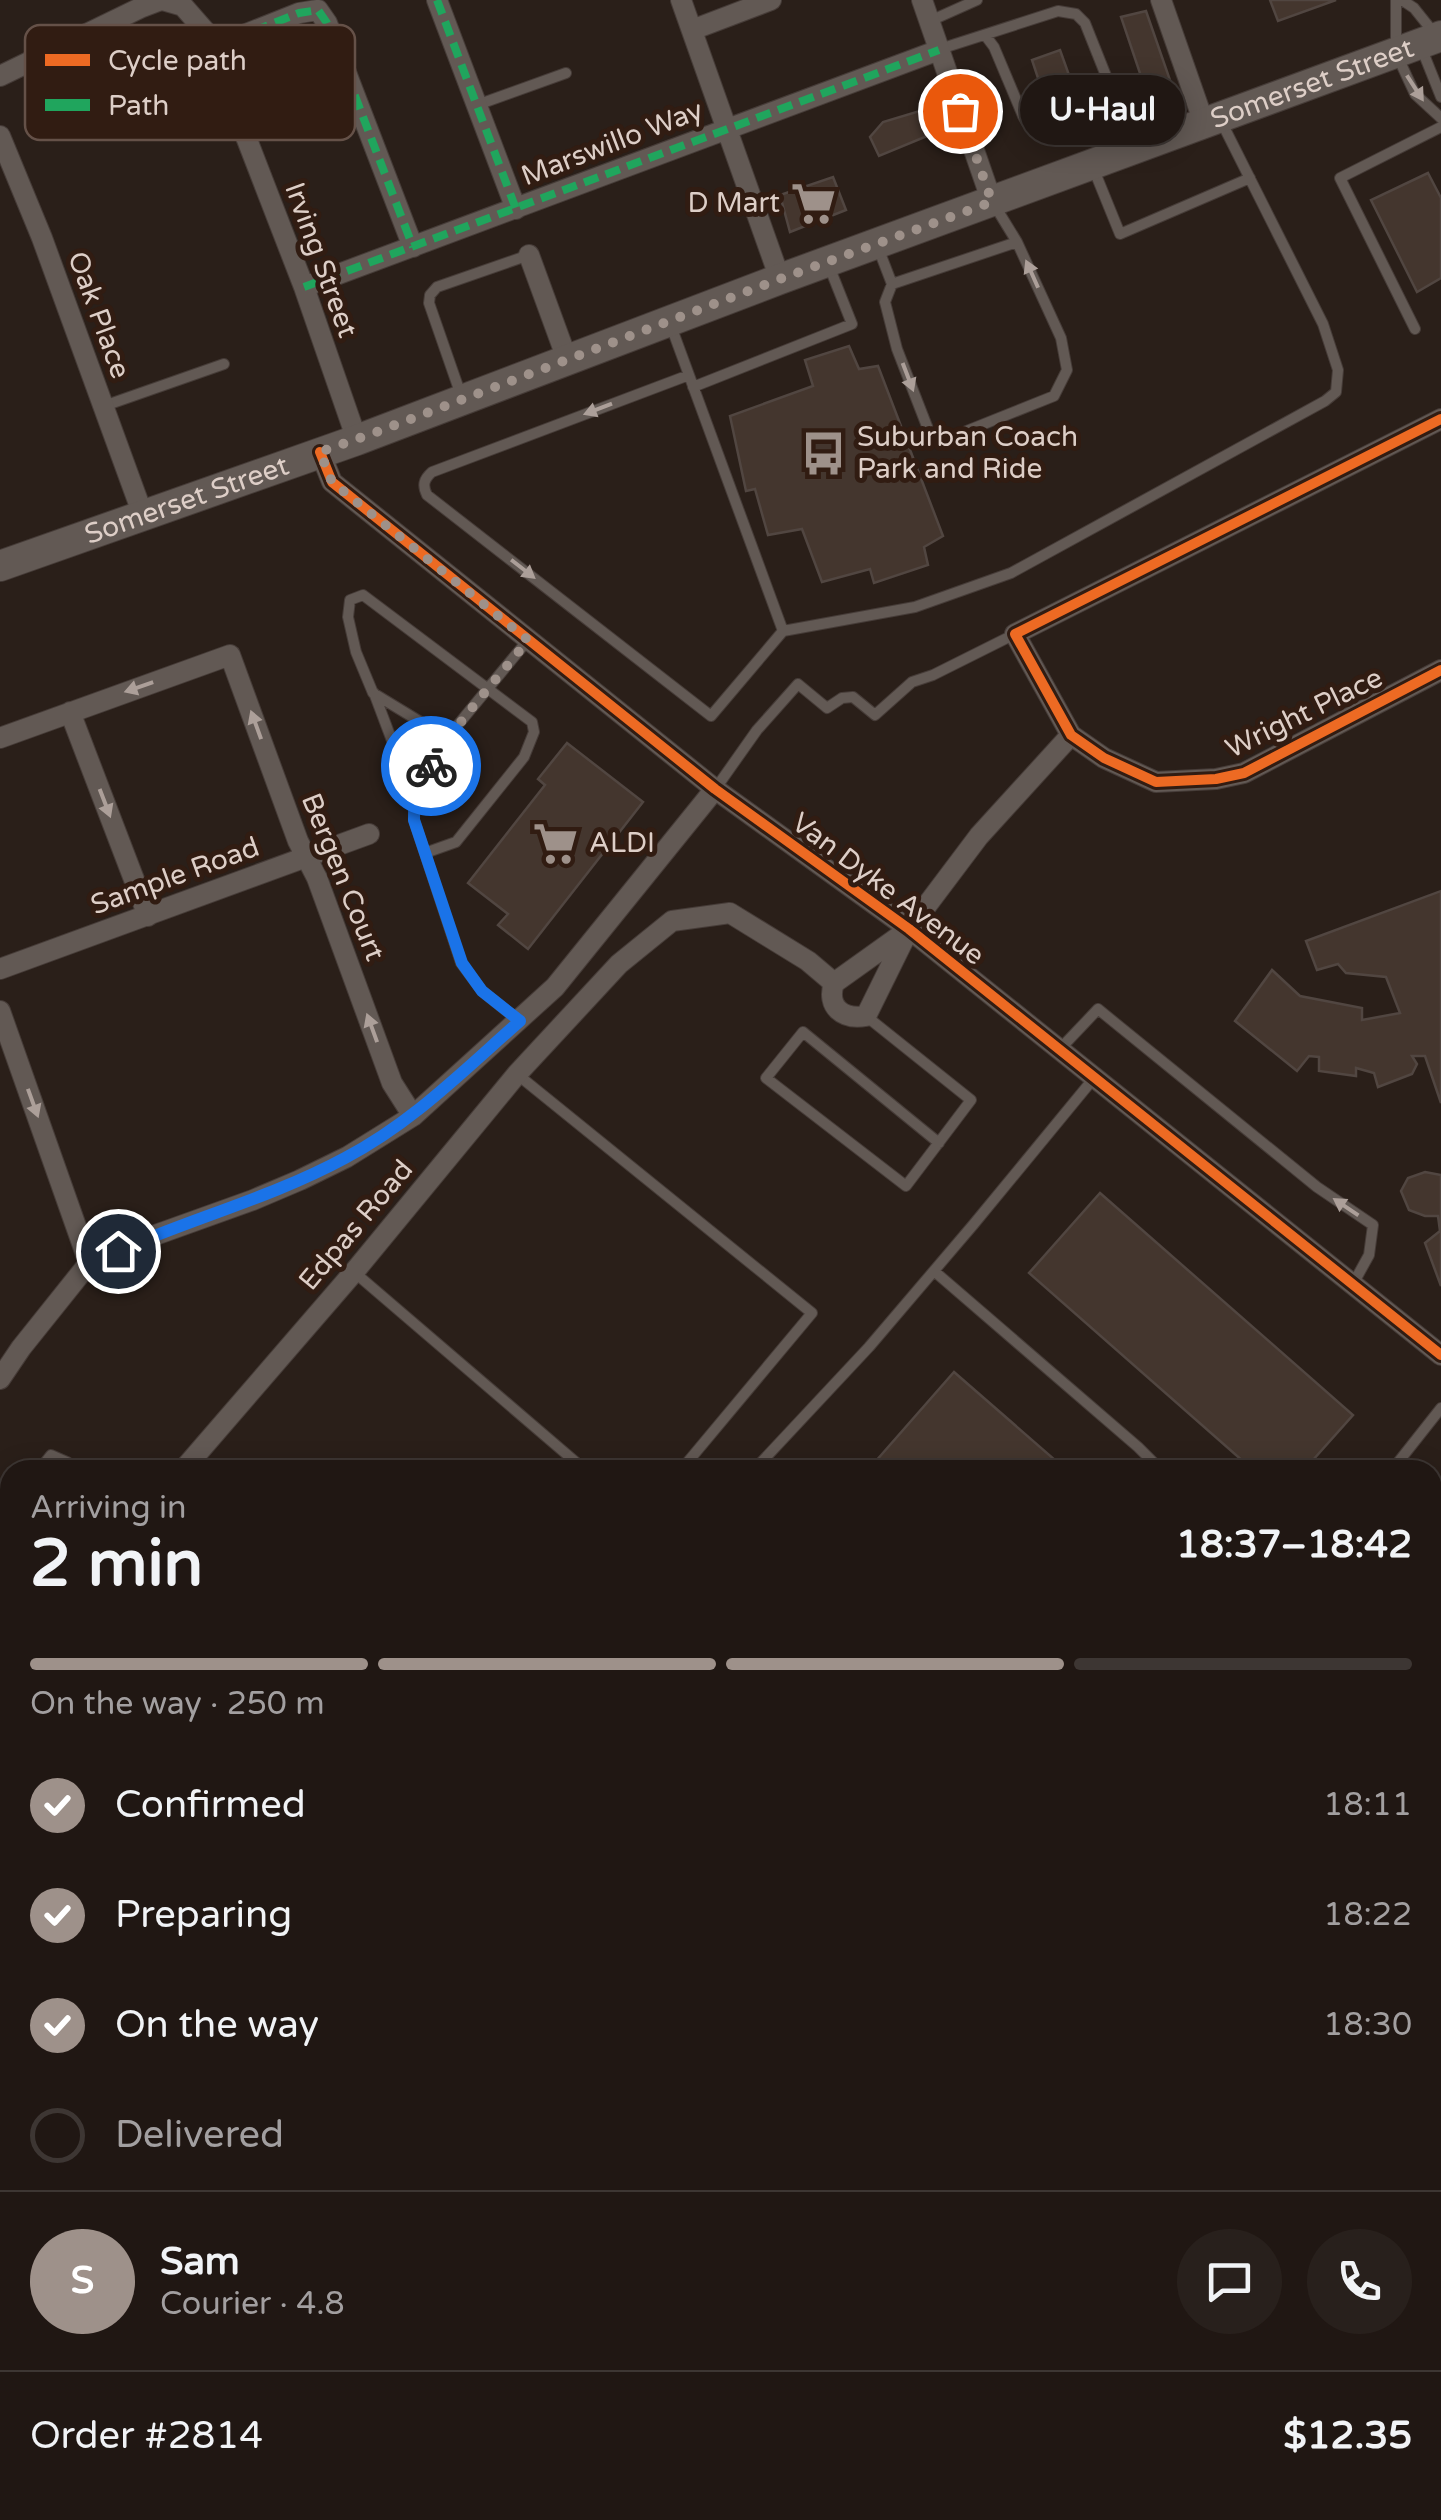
<!DOCTYPE html>
<meta charset="utf-8">
<style>
:root{--surface:#201713;--page:#28201c;--text:#f1f3f6;--muted:#a29fa0;--line:#3d3633;--accent:#9e918a}
body{margin:0;font-family:"Varela Round",sans-serif;background:var(--page);color:var(--text);height:100vh;display:flex;flex-direction:column;font-size:38px;white-space:nowrap}
*{box-sizing:border-box;margin:0}
p{font-size:32px;color:var(--muted)}
.icon{flex:none;width:55px;height:55px;fill:none;stroke:currentColor;stroke-width:2;stroke-linecap:round;stroke-linejoin:round}
.map{position:relative;flex:1;overflow:hidden}
.details{position:absolute;left:0px;top:1460px;width:1442px;height:1060px;display:flex;flex-direction:column;background:var(--surface);border-radius:30px 30px 0 0;box-shadow:0 5px 25px #0003,0 0 0 2px var(--line)}
.details>*{flex:none}
.pin{position:absolute;display:grid;place-items:center;width:85px;height:85px;color:#fff;margin:-42px;border:5px solid #fff;border-radius:50%;box-shadow:0 2px 10px #0007}
.courier{position:absolute;display:grid;place-items:center;width:100px;height:100px;margin:-50px;border:8px solid #1a73e8;border-radius:50%;background:#fff;color:#222;box-shadow:0 2px 12px #0007}
.bubble{position:absolute;height:70px;border-radius:35px;background:var(--surface);box-shadow:0 5px 25px #0003,0 0 0 2px var(--line);font-size:32px;font-weight:700;line-height:70px;text-align:center}
.headline em{font-style:normal;font-weight:700}
.headline div{display:flex;flex-direction:column-reverse}
.headline{display:flex;align-items:center;justify-content:space-between;height:170px;padding:0 30px}
h1{font-size:65px;font-weight:700;line-height:75px}
.bar{display:grid;grid-template-columns:repeat(4,1fr);gap:15px 10px;align-content:center;height:120px;padding:0 30px}
.bar i{height:12px;border-radius:8px;background:var(--line)}
.bar .active{background:var(--accent)}
.bar p{grid-column:span 4}
.line{display:flex;align-items:center;gap:25px;padding:0 30px;border-top:2px solid var(--line)}
.line div{flex:1}
.round{display:grid;place-items:center;flex:none;width:105px;height:105px;border-radius:52px;background:var(--page)}
ol{padding:0 30px;list-style:none}
li{display:flex;align-items:center;gap:30px;height:110px}
li p{margin-inline-start:auto}
li .icon{padding:10px;border-radius:50%;background:var(--accent);color:#fff;stroke-width:4}
li:last-child{color:var(--muted)}
li i{width:55px;height:55px;border:5px solid var(--line);border-radius:50%}
.map>svg:first-child{display:block}
.building{fill:#44362e;stroke:#514641;stroke-width:2.5}
.lines{fill:none;stroke-linecap:round;stroke-linejoin:round}
.service-casing{stroke:#463c38;stroke-width:12}
.minor-casing{stroke:#463c38;stroke-width:22}
.secondary-casing{stroke:#463c38;stroke-width:32}
.service{stroke:#625954;stroke-width:10}
.minor{stroke:#625954;stroke-width:20}
.secondary{stroke:#625954;stroke-width:30}
.quiet{stroke:#20a55d;stroke-width:8;stroke-dasharray:15 8;stroke-linecap:butt}
.cycleway-casing{stroke:#311c12;stroke-width:16}
.cycleway{stroke:#ed6a23;stroke-width:10}
.oneway{fill:#ac9f99}
.done{stroke:#9e918a;stroke-width:10;stroke-dasharray:0 18}
.route{stroke:#1a73e8;stroke-width:12}
.labels{text-anchor:middle;dominant-baseline:central;stroke-width:10;stroke-linejoin:round;paint-order:stroke}
.street-label{font-size:28px;fill:#ddcec7;stroke:#311c12}
.poi-label{font-size:28px;fill:#ddcec7;stroke:#311c12;text-anchor:start}
.key{fill:#311c12;stroke:#655148;stroke-width:2.5}
.key-label{font-size:28px;fill:#ddcec7}
</style>
<div class="map">
<svg width="1441" height="2520" viewBox="0 0 1441 2520">
<rect width="100%" height="100%" fill="#2a1f19"/>
<path class="building" d="M1270,0H1336L1278,21Z
M1146,11L1171,83L1147,94L1121,17Z
M1060,50L1079,103L1036,119L1032,107L1046,102L1032,60Z
M923,110L932,134L879,156L870,137L883,122Z
M1428,173L1441,198V278L1417,292L1371,200Z
M833,177L846,210L790,232L780,195Z
M849,346L859,369L878,366L943,536L924,547L928,565L874,583L870,569L822,582L802,529L768,535L755,489L746,491L730,416L813,386L805,360Z
M567,743L643,802L528,949L498,925L508,914L468,883L545,785L538,779Z
M1441,891V1103L1425,1056H1412L1417,1064L1412,1074L1378,1087L1374,1073L1356,1068V1076L1319,1071V1057L1309,1056L1297,1071L1235,1021L1272,970L1300,996L1362,1008V1020L1400,1013L1386,977L1346,973L1338,964L1317,970L1306,941Z
M1425,1172L1441,1175V1286L1425,1243L1440,1231L1438,1216H1425L1409,1210L1401,1191L1408,1178Z
M1100,1193L1353,1415L1304,1470H1253L1029,1273Z
M954,1372L1063,1467L1060,1470H868Z
M1432,1491L1441,1498V1736L1432,1729Z
M1441,1848V1899L1432,1891V1858Z
M1432,2103L1441,2111V2520H933L942,2510H1432Z
M386,2510H578L575,2520H420Z"/>
<g class="lines">
<defs>
<path id="service" d="M1396,0V53L1415,94L1441,118
M1402,0L1414,8L1434,33
M930,21L977,0
M985,35L994,47L1023,116C1026,121 1028,126 1034,129C1045,134 1088,117 1097,108C1103,103 1106,94 1109,86
M1421,47L1441,97
M940,49L1058,11L1076,14L1085,23L1134,146
M477,105L566,73
M1094,170L1120,234L1250,178
M877,245L892,284L885,302L897,349L930,434L954,436L1054,396L1067,370L1061,338L1017,242L995,206
M892,284L1017,242
M671,326L783,631
M1415,329L1340,178L1441,127
M689,375L432,472C424,479 422,485 427,495L711,716L783,631L915,607L1011,573L1325,401L1336,392L1338,370L1323,324L1221,121
M693,387L852,324L829,266
M462,398L429,303L430,295L437,287L529,255
M104,406L224,364
M374,693L414,799
M716,788L757,730L798,684L827,708L842,698L853,697L875,715L912,682L933,675L1015,634
M425,853L456,842L524,757L534,732L532,722L363,595L350,600L348,617L356,652L373,693L447,738
M866,1016L971,1100L906,1186L766,1078L803,1032L939,1143
M519,1021L482,991L461,963L414,820V801L418,787L447,738L528,640
M1060,1049L1098,1009L1317,1187L1373,1225L1369,1255L1353,1284
M518,1075L812,1313L681,1470
M934,1271L1138,1447L1161,1470
M354,1272L585,1470
M39,1470L51,1455L67,1462L77,1470
M754,1470L869,1347L973,1225L1094,1078
M1392,1470L1441,1408
M0,1519L10,1507
M0,1600L10,1598
M1432,1799L1441,1790
M1432,1953L1441,1961
M1432,2034L1441,2041
M135,2510L167,2520
M619,2520L621,2510
M834,2520L835,2510"/>
<path id="minor" d="M162,0L183,6L205,31L304,287L357,440
M437,0L516,209
M681,0L780,279
M922,0L992,202
M1161,0L1204,123
M692,30L771,0
M211,48L299,13L318,10L327,23L413,247
M0,76L140,8L161,0
M0,136L42,238L143,515
M529,255L567,359
M304,287L939,50
M1441,419L1015,634L1071,735L1104,758L1156,782L1216,779L1244,773L1441,670
M320,452L332,482L715,789L909,929L1441,1355
M70,712L148,916
M0,738L230,655L298,841L317,878L392,1083L413,1116
M0,969L369,834
M834,983C826,1007 843,1020 866,1016L909,929L979,836L1071,735
M834,983L904,933
M0,1011L89,1263
M0,1379L21,1348L89,1263L147,1238L253,1200L300,1180L347,1157L413,1116L555,987L715,789
M183,1470L354,1272L517,1074L619,964L672,921L730,913L808,961L834,983
M0,1704L10,1691"/>
<g id="secondary">
<path id="s1" d="M0,566L357,440L780,279L1441,36"/>
</g>
</defs>
<use href="#service" class="service-casing"/>
<use href="#minor" class="minor-casing"/>
<use href="#secondary" class="secondary-casing"/>
<use href="#service" class="service"/>
<use href="#minor" class="minor"/>
<use href="#secondary" class="secondary"/>
<path class="quiet" d="M437,0L516,209
M211,48L299,13L318,10L327,23L413,247
M304,287L939,50"/>
<defs>
<path id="cycleway" d="M1441,419L1015,634L1071,735L1104,758L1156,782L1216,779L1244,773L1441,670
M320,452L332,482L715,789L909,929L1441,1355"/>
</defs>
<use href="#cycleway" class="cycleway-casing"/>
<use href="#cycleway" class="cycleway"/>
</g>
<defs><path id="oneway-solid" d="M-6-.8H1V-3.2L6.5 0L1 3.2V.8H-6Z" transform="scale(2.5)"/></defs>
<g class="oneway">
<use href="#oneway-solid" transform="translate(1415 88) rotate(57)"/>
<use href="#oneway-solid" transform="translate(1032 274) rotate(-114)"/>
<use href="#oneway-solid" transform="translate(908 377) rotate(69)"/>
<use href="#oneway-solid" transform="translate(598 409) rotate(159)"/>
<use href="#oneway-solid" transform="translate(523 569) rotate(38)"/>
<use href="#oneway-solid" transform="translate(139 687) rotate(161)"/>
<use href="#oneway-solid" transform="translate(256 725) rotate(-110)"/>
<use href="#oneway-solid" transform="translate(105 803) rotate(69)"/>
<use href="#oneway-solid" transform="translate(372 1028) rotate(-110)"/>
<use href="#oneway-solid" transform="translate(33 1103) rotate(70)"/>
<use href="#oneway-solid" transform="translate(1346 1207) rotate(-146)"/>
</g>
<g class="lines">
<path class="done" d="M431,766C457,721 496,681 528,640L332,482L320,452L374,433L780,279L992,202L960,111"/>
<path class="route" d="M118,1251C193,1218 273,1197 345,1158C412,1123 464,1070 520,1021L482,991L462,963L414,820C414,791 417,790 431,766"/>
</g>
<defs>
<symbol id="supermarket-bare" viewBox="-9 -9 18 18"><path d="M-6-5.5h2.5l.6 2H6L4.5 2H-2.5L-4.4-4H-6ZM-1.5 3.2a1.3 1.3 0 1 0 .1 0ZM3 3.2a1.3 1.3 0 1 0 .1 0Z" fill="#9e918a" stroke="#311c12" stroke-width="2.5" paint-order="stroke"/></symbol>
<symbol id="bus-bare" viewBox="-9 -9 18 18"><path d="M-5-6H5V4H4V6H2V4H-2V6H-4V4H-5ZM-3.5-4V0h7V-4ZM-3.5 1.2v1.5H-2V1.2ZM2 1.2v1.5H3.5V1.2Z" fill="#9e918a" stroke="#311c12" stroke-width="2.5" paint-order="stroke"/></symbol>
</defs>
<g fill-rule="evenodd">
<use href="#supermarket-bare" x="782" y="172" width="63" height="63"/>
<use href="#bus-bare" x="792" y="422" width="63" height="63"/>
<use href="#supermarket-bare" x="524" y="812" width="63" height="63"/>
</g>
<g class="labels">
<g class="street-label">
<text stroke="none"><textPath href="#s1" startOffset="1398">Somerset Street</textPath></text>
<text transform="translate(612 143) rotate(-21)">Marswillo Way</text>
<text transform="translate(321 260) rotate(70)">Irving Street</text>
<text transform="translate(99 315) rotate(70)">Oak Place</text>
<text stroke="none"><textPath href="#s1" startOffset="198">Somerset Street</textPath></text>
<text transform="translate(1304 713) rotate(-26)">Wright Place</text>
<text transform="translate(175 876) rotate(-20)">Sample Road</text>
<text transform="translate(343 877) rotate(68)">Bergen Court</text>
<text transform="translate(888 889) rotate(37)">Van Dyke Avenue</text>
<text transform="translate(356 1225) rotate(-50)">Edpas Road</text>
</g>
<g class="poi-label">
<text x="780" y="203" text-anchor="end">D Mart</text>
<text x="857" y="437">Suburban Coach<tspan x="857" dy="32">Park and Ride</tspan></text>
<text x="589" y="843">ALDI</text>
</g>
</g>
<rect x="25" y="25" width="330" height="115" rx="15" class="key"/>
<rect x="45" y="54" width="45" height="12" fill="#ed6a23"/>
<rect x="45" y="99" width="45" height="12" fill="#20a55d"/>
<g class="key-label">
<text x="108" y="70">Cycle path</text>
<text x="108" y="115">Path</text>
</g>
</svg>
<div class="pin" style="left:960px;top:111px;background:#ea580c"><svg class="icon" aria-label="bag" viewBox="0 0 24 24"><path d="M5 8h14l-1 12H6zM9 8a3 3 0 0 1 6 0"/></svg></div>
<div class="pin" style="left:118px;top:1251px;background:#1f2937"><svg class="icon" aria-label="home" viewBox="0 0 24 24"><path d="M3 11l9-7 9 7M6 9v11h12V9"/></svg></div>
<div class="courier" style="left:431px;top:766px"><svg class="icon" aria-label="bike" viewBox="0 0 24 24"><circle cx="6" cy="16" r="4"/><circle cx="18" cy="16" r="4"/><path d="M6 16l4-8h5l3 8M10 8l3 8H6M13 5h3"/></svg></div>
<div class="bubble" style="left:1020px;top:75px;width:165px">U-Haul</div>
<section class="details">
<div class="headline"><div><h1>2 min</h1><p>Arriving in</p></div><em>18:37–18:42</em></div>
<div class="bar"><i class="active"></i><i class="active"></i><i class="active"></i><i></i><p>On the way · 250 m</p></div>
<ol>
<li><svg class="icon" aria-label="check" viewBox="0 0 24 24"><path d="M5 12l5 5 9-10"/></svg>Confirmed<p>18:11</p></li>
<li><svg class="icon" aria-label="check" viewBox="0 0 24 24"><path d="M5 12l5 5 9-10"/></svg>Preparing<p>18:22</p></li>
<li><svg class="icon" aria-label="check" viewBox="0 0 24 24"><path d="M5 12l5 5 9-10"/></svg>On the way<p>18:30</p></li>
<li><i></i>Delivered</li>
</ol>
<div class="line" style="height:180px"><b class="round" style="background:var(--accent);color:#fff">S</b><div><b>Sam</b><p>Courier · 4.8</p></div><a class="round"><svg class="icon" aria-label="chat" viewBox="0 0 24 24"><path d="M4 5h16v11H9l-5 4z"/></svg></a><a class="round"><svg class="icon" aria-label="phone" viewBox="0 0 24 24"><path d="M5 4h4l2 5-3 2q2 4 5 5l2-3 5 2v4C11 20 4 13 5 4z"/></svg></a></div>
<div class="line" style="height:130px"><div>Order #2814</div><b>$12.35</b></div>
</section>
</div>
